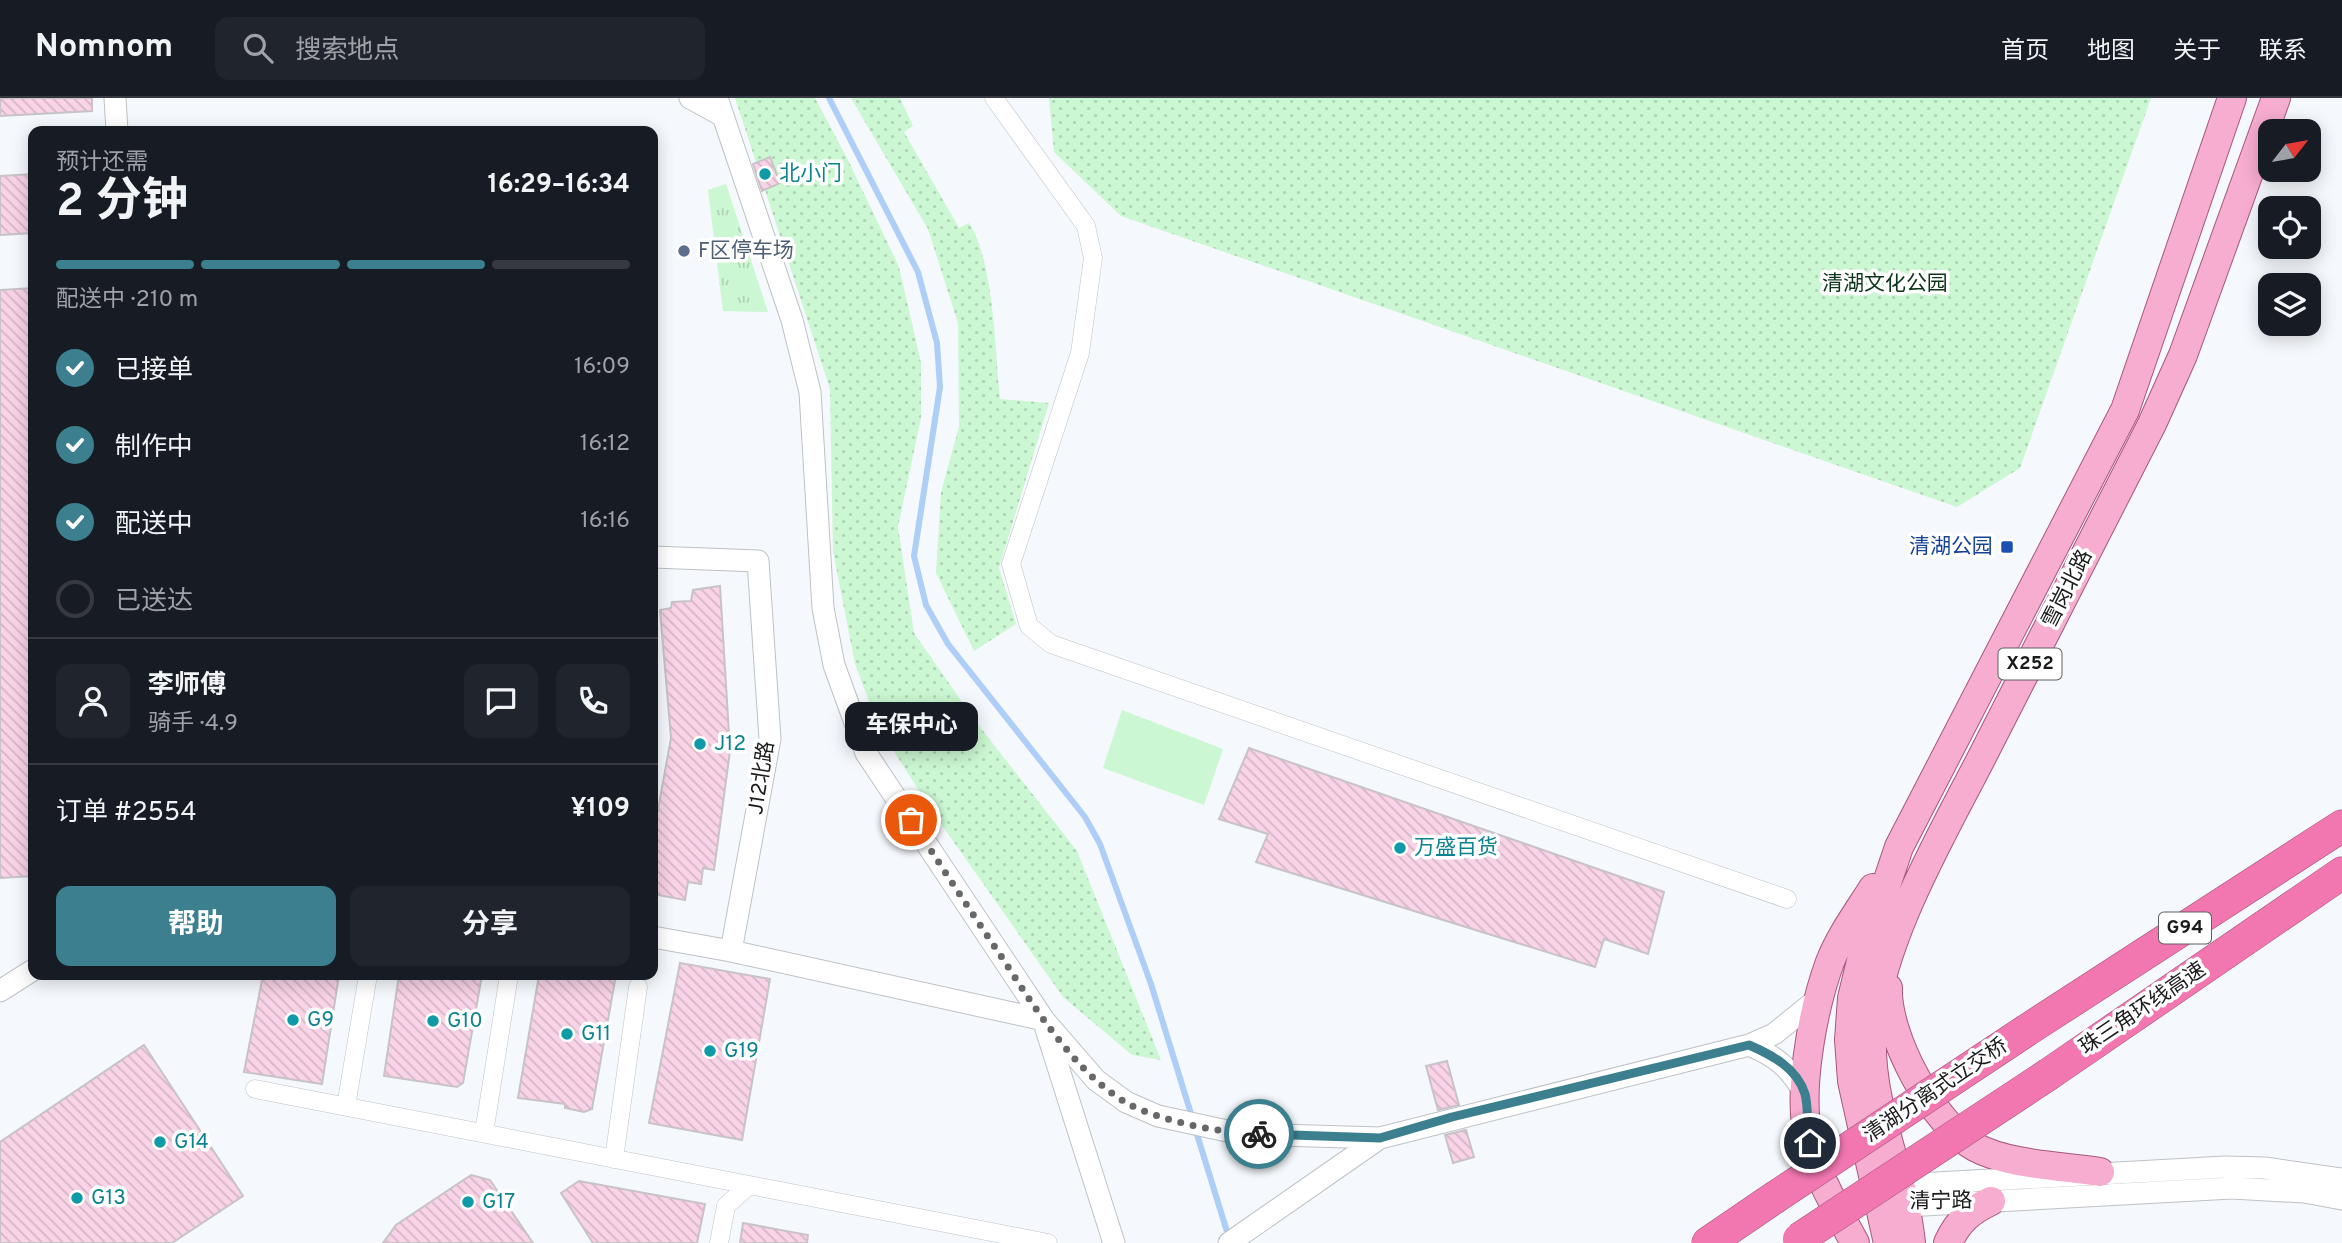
<!DOCTYPE html>
<html lang="zh">
<meta charset="utf-8">
<style>
:root{--surface:#171b24;--page:#20242c;--text:#f1f3f6;--muted:#9ea1a6;--line:#363941;--accent:#3c808f}
body{margin:0;font-family:Overpass,"Noto Sans SC",sans-serif;background:var(--page);color:var(--text);height:100vh;display:flex;flex-direction:column;font-size:26px;white-space:nowrap}
*{box-sizing:border-box;margin:0}
p{font-size:23px;color:var(--muted)}
.icon{flex:none;width:38px;height:38px;fill:none;stroke:currentColor;stroke-width:2;stroke-linecap:round;stroke-linejoin:round}
.map{position:relative;flex:1;overflow:hidden}
.panel{position:absolute;left:28px;top:28px;width:630px;height:854px;display:flex;flex-direction:column;background:var(--surface);border-radius:14px;box-shadow:0 4px 18px #0003}
.panel>*{flex:none}
.needle{width:46px;rotate:59deg}
.controls{position:absolute;left:2258px;top:21px;display:grid;gap:14px}
.controls a{display:grid;place-items:center;width:63px;height:63px;border-radius:14px;background:var(--surface);box-shadow:0 4px 18px #0003;font-size:35px}
.pin{position:absolute;display:grid;place-items:center;width:60px;height:60px;color:#fff;margin:-30px;border:4px solid #fff;border-radius:50%;box-shadow:0 2px 7px #0007}
.courier{position:absolute;display:grid;place-items:center;width:70px;height:70px;margin:-35px;border:5px solid #3c808f;border-radius:50%;background:#fff;color:#222;box-shadow:0 2px 9px #0007}
.bubble{position:absolute;height:49px;border-radius:14px;background:var(--surface);box-shadow:0 4px 18px #0003;font-size:23px;font-weight:700;line-height:49px;text-align:center}
.head em{font-style:normal;font-weight:700}
.head div{display:flex;flex-direction:column-reverse}
.head{display:flex;align-items:center;justify-content:space-between;height:119px;padding:0 28px}
h1{font-size:46px;font-weight:700;line-height:52px}
.bar{display:grid;grid-template-columns:repeat(4,1fr);gap:10px 7px;align-content:center;height:84px;padding:0 28px}
.bar i{height:9px;border-radius:5px;background:var(--line)}
.bar .on{background:var(--accent)}
.bar p{grid-column:span 4}
.line{display:flex;align-items:center;gap:18px;padding:0 28px;border-top:2px solid var(--line)}
.line div{flex:1}
.round{display:grid;place-items:center;flex:none;width:74px;height:74px;border-radius:14px;background:var(--page)}
ol{padding:0 28px;list-style:none}
li{display:flex;align-items:center;gap:21px;height:77px}
li p{margin-inline-start:auto}
li .icon{padding:7px;border-radius:50%;background:var(--accent);color:#fff;stroke-width:4}
li:last-child{color:var(--muted)}
li i{width:38px;height:38px;border:4px solid var(--line);border-radius:50%}
.cta{display:flex;gap:14px;margin-top:auto;padding:14px 28px}
.cta a{flex:1;height:80px;border-radius:14px;background:var(--accent);color:#fff;font-size:28px;font-weight:700;line-height:80px;text-align:center}
.cta a+a{background:var(--page);color:var(--text)}
header{display:flex;align-items:center;gap:42px;box-sizing:border-box;height:98px;padding:0 35px;background:var(--surface);border-bottom:2px solid var(--line)}
header strong{font-size:33px}
nav{display:flex;gap:38px;margin-inline-start:auto;font-size:24px}
.search{width:490px;height:63px;background:var(--page);display:flex;align-items:center;gap:18px;box-sizing:border-box;padding:0 24px;border-radius:14px;color:var(--muted);font-size:26px}
.map>svg:first-child{display:block}
.grass{fill:url(#grass-tufts)}
.park{fill:url(#park-dots)}
.garden{fill:#cbf7d2}
.lines{fill:none;stroke-linecap:round;stroke-linejoin:round}
.stream{stroke:#adcef6;stroke-width:6}
.building{fill:url(#building-back-hatch);stroke:#c8c3c6;stroke-width:2}
.minor-casing{stroke:#bec1c5;stroke-width:19}
.tertiary-casing{stroke:#bec1c5;stroke-width:23}
.primary-casing{stroke:#a6577d;stroke-width:30}
.motorway-casing{stroke:#a6577d;stroke-width:33}
.minor{stroke:#fff;stroke-width:18}
.tertiary{stroke:#fff;stroke-width:21}
.primary{stroke:#f7add0;stroke-width:28}
.motorway{stroke:#f277b1;stroke-width:32}
.motorway-bridge-casing{stroke:#a6577d;stroke-width:33;stroke-linecap:butt}
.motorway-bridge{stroke:#f277b1;stroke-width:32}
.done{stroke:#66686a;stroke-width:7;stroke-dasharray:0 12.6}
.route{stroke:#3c808f;stroke-width:9}
.culture-dot{fill:#0f9aa8;stroke:#fff;stroke-width:2.5}
.service-dot{fill:#5c6f8a;stroke:#fff;stroke-width:2.5}
.transit-dot{fill:#1a4fb4;stroke:#fff;stroke-width:2.5}
.labels{text-anchor:middle;dominant-baseline:central;stroke-width:7;stroke-linejoin:round;paint-order:stroke}
.shield{fill:#fff;stroke:#5e5f60;stroke-width:2}
.shield-label{font-size:19px;font-weight:bold;fill:#191b1c}
.culture-label{font-size:21px;fill:#0d838f;stroke:#fff;text-anchor:start}
.service-label{font-size:21px;fill:#4e5e75;stroke:#fff;text-anchor:start}
.park-label{font-size:21px;fill:#0d3519;stroke:#fff}
.transit-label{font-size:21px;fill:#164399;stroke:#fff;text-anchor:end}
.street-label{font-size:21px;fill:#191b1c;stroke:#fff}
</style>
<header>
<strong>Nomnom</strong>
<div class="search"><svg class="icon" aria-label="search" viewBox="0 0 24 24"><circle cx="10" cy="10" r="6"/><path d="M15 15l6 6"/></svg>搜索地点</div>
<nav><a>首页</a><a>地图</a><a>关于</a><a>联系</a></nav>
</header>
<div class="map">
<svg width="2342" height="1145" viewBox="0 0 2342 1145">
<defs>
<pattern id="grass-tufts" width="24" height="20" patternUnits="userSpaceOnUse" patternTransform="scale(1.75)"><rect width="24" height="20" fill="#cbf7d2"/><path d="M3 7l-1-3M5 7V3M7 7l1-3M15 17l-1-3M17 17v-4M19 17l1-3" fill="none" stroke="#aed3b4"/></pattern>
<pattern id="park-dots" width="8" height="8" patternUnits="userSpaceOnUse" patternTransform="scale(1.75)"><rect width="8" height="8" fill="#cbf7d2"/><path d="M2 2h.1M6 6h.1" fill="none" stroke="#aed3b4" stroke-width="1.8" stroke-linecap="round"/></pattern>
<pattern id="building-back-hatch" width="6" height="6" patternUnits="userSpaceOnUse" patternTransform="scale(1.75)"><rect width="6" height="6" fill="#f9d3e7"/><path d="M-1 5l2 2M0 0l6 6M5-1l2 2" fill="none" stroke="#d5b5c6"/></pattern>
</defs>
<rect width="100%" height="100%" fill="#f5f8fc"/>
<path class="grass" d="M726,86L768,214L723,213L708,92Z"/>
<path class="park" d="M735,0H815L847,60L899,169L921,265V320L898,429L914,535L976,624L1077,753L1161,962L1132,957L1063,899L932,713L879,630L855,566L833,453L830,291Z
M851,0H900L913,28L904,34L959,130L969,125C994,163 995,254 1000,301L1049,305L999,470L1016,526L974,553L936,475L941,394L959,329L958,225L928,131Z
M1049,0H2151L2020,370L1957,409L1121,118L1054,54Z"/>
<path class="garden" d="M1122,612L1223,651L1204,707L1103,670Z"/>
<g class="lines">
<path class="stream" d="M829,0L918,174L937,245L940,289L914,458L926,507L948,546L1085,719L1100,746L1151,886L1192,1019
M1195,1030L1229,1140"/>
</g>
<path class="building" d="M0,0H92V13L0,18Z
M770,59L780,85L762,93L753,66Z
M33,76V135L0,137V78Z
M33,190V778L0,780V192Z
M720,488L730,653L714,772L703,770L701,786L688,784L685,802L653,796V739L671,640L660,512L671,510L672,504L691,503L693,492Z
M1249,650L1664,794L1648,856L1604,841L1595,869L1256,764L1268,736L1219,721Z
M680,865L770,881L742,1042L649,1025Z
M263,877H339L322,986L244,974Z
M399,877H482L463,985L457,989L384,978Z
M539,877H616L592,1011L584,1014L565,1010V1006L518,1000Z
M144,947L243,1098L172,1145H0V1044Z
M1447,963L1459,1007L1438,1012L1426,968Z
M1466,1032L1474,1059L1453,1065L1445,1037Z
M471,1077L490,1082L533,1145H383L396,1127Z
M579,1083L705,1106L697,1145H593L561,1095Z
M743,1125L808,1137L807,1145H740Z"/>
<g class="lines">
<defs>
<path id="minor" d="M994,0L1086,128L1093,160L1080,255L1011,466L1029,528L1051,546L1787,801
M255,991L1048,1145
M346,1008L368,877
M484,1035L509,877
M614,1061L638,889
M719,1145L726,1108L749,1087"/>
<path id="tertiary" d="M115,0L117,33
M690,0L723,18
M717,0L792,222L810,294L823,510L834,567L866,655L1044,922L1096,982L1126,1004L1158,1018L1241,1036L1380,1040L1749,947L1774,936L1820,899
M653,459L758,463L770,641L731,853
M653,839L731,853L1044,922
M0,893L33,872
M1046,931L1114,1145
M1749,947C1776,958 1790,970 1805,996
M1888,1094L1900,1087L2225,1069L2265,1070L2342,1081
M1892,1102L1906,1108L2232,1090L2304,1094L2342,1101
M1229,1145L1380,1040"/>
<path id="primary" d="M1888,890C1886,937 1933,1026 1975,1049C2008,1067 2063,1068 2100,1074
M1855,1145C1835,1108 1811,1069 1806,1027C1800,981 1814,907 1830,864C1840,838 1858,814 1873,790
M1888,1145L1852,983L1849,942L1852,900L1862,859L1899,749L2125,312L2232,0
M1911,1145C1904,1074 1869,1009 1872,937C1877,845 1944,734 1985,653C2041,544 2096,435 2152,326L2183,257L2276,0
M1948,1145C1958,1123 1970,1113 1991,1103"/>
<path id="motorway" d="M2027,932L2342,728
M2049,976L2342,775
M1708,1145L1774,1100"/>
</defs>
<use href="#minor" class="minor-casing"/>
<use href="#tertiary" class="tertiary-casing"/>
<use href="#primary" class="primary-casing"/>
<use href="#motorway" class="motorway-casing"/>
<use href="#minor" class="minor"/>
<use href="#tertiary" class="tertiary"/>
<use href="#primary" class="primary"/>
<use href="#motorway" class="motorway"/>
<defs>
<path id="motorway-bridge" d="M1774,1100L2027,932
M1799,1141L2049,976"/>
</defs>
<use href="#motorway-bridge" class="motorway-bridge-casing"/>
<use href="#motorway-bridge" class="motorway-bridge"/>
</g>
<g class="lines">
<path class="done" d="M911,722C940,766 969,811 999,855C1032,905 1072,972 1125,1004C1158,1023 1220,1035 1259,1036"/>
<path class="route" d="M1259,1036L1380,1040L1452,1019L1749,947C1772,957 1797,970 1805,996C1809,1011 1806,1029 1810,1045"/>
</g>
<g class="culture-dot">
<circle cx="765" cy="76" r="7"/>
<circle cx="700" cy="646" r="7"/>
<circle cx="1400" cy="750" r="7"/>
<circle cx="293" cy="922" r="7"/>
<circle cx="433" cy="923" r="7"/>
<circle cx="567" cy="936" r="7"/>
<circle cx="710" cy="953" r="7"/>
<circle cx="160" cy="1044" r="7"/>
<circle cx="77" cy="1100" r="7"/>
<circle cx="468" cy="1104" r="7"/>
</g>
<circle class="service-dot" cx="684" cy="153" r="7"/>
<rect class="transit-dot" x="2000" y="442" width="14" height="14" rx="3.5"/>
<g class="labels">
<g class="shield">
<rect x="1998.5" y="550.5" width="63" height="31" rx="5"/>
<rect x="2159" y="814.5" width="52" height="31" rx="5"/>
</g>
<g class="shield-label">
<text x="2030" y="566">X252</text>
<text x="2185" y="830">G94</text>
</g>
<g class="culture-label">
<text x="779" y="76">北小门</text>
<text x="714" y="646">J12</text>
<text x="1414" y="750">万盛百货</text>
<text x="307" y="922">G9</text>
<text x="447" y="923">G10</text>
<text x="581" y="936">G11</text>
<text x="724" y="953">G19</text>
<text x="174" y="1044">G14</text>
<text x="91" y="1100">G13</text>
<text x="482" y="1104">G17</text>
</g>
<g class="service-label">
<text x="698" y="153">F区停车场</text>
</g>
<g class="park-label">
<text x="1885" y="186">清湖文化公园</text>
</g>
<g class="transit-label">
<text x="1993" y="449">清湖公园</text>
</g>
<g class="street-label">
<text transform="translate(2068 491) rotate(-63)">雪岗北路</text>
<text transform="translate(762 680) rotate(-81)">J12北路</text>
<text transform="translate(2143 911) rotate(-34)">珠三角环线高速</text>
<text transform="translate(1936 993) rotate(-34)">清湖分离式立交桥</text>
<text transform="translate(1941 1104) rotate(-1)">清宁路</text>
</g>
</g>
</svg>
<div class="controls">
<a><svg class="needle" viewBox="-14 -14 28 28"><path d="M0-13l5 13h-10z" fill="#e53935"/><path d="M0 13l5-13h-10z" fill="#9ea1a6"/></svg></a>
<a><svg class="icon" aria-label="locate" viewBox="0 0 24 24"><circle cx="12" cy="12" r="6"/><path d="M12 2v4M12 18v4M2 12h4M18 12h4"/></svg></a>
<a><svg class="icon" aria-label="layers" viewBox="0 0 24 24"><path d="M12 4l9 5-9 5-9-5zM3 14l9 5 9-5"/></svg></a>
</div>
<div class="pin" style="left:911px;top:722px;background:#ea580c"><svg class="icon" aria-label="bag" viewBox="0 0 24 24"><path d="M5 8h14l-1 12H6zM9 8a3 3 0 0 1 6 0"/></svg></div>
<div class="pin" style="left:1810px;top:1045px;background:#1f2937"><svg class="icon" aria-label="home" viewBox="0 0 24 24"><path d="M3 11l9-7 9 7M6 9v11h12V9"/></svg></div>
<div class="courier" style="left:1259px;top:1036px"><svg class="icon" aria-label="bike" viewBox="0 0 24 24"><circle cx="6" cy="16" r="4"/><circle cx="18" cy="16" r="4"/><path d="M6 16l4-8h5l3 8M10 8l3 8H6M13 5h3"/></svg></div>
<div class="bubble" style="left:845px;top:604px;width:133px">车保中心</div>
<section class="panel">
<div class="head"><div><h1>2 分钟</h1><p>预计还需</p></div><em>16:29–16:34</em></div>
<div class="bar"><i class="on"></i><i class="on"></i><i class="on"></i><i></i><p>配送中 · 210 m</p></div>
<ol>
<li><svg class="icon" aria-label="check" viewBox="0 0 24 24"><path d="M5 12l5 5 9-10"/></svg>已接单<p>16:09</p></li>
<li><svg class="icon" aria-label="check" viewBox="0 0 24 24"><path d="M5 12l5 5 9-10"/></svg>制作中<p>16:12</p></li>
<li><svg class="icon" aria-label="check" viewBox="0 0 24 24"><path d="M5 12l5 5 9-10"/></svg>配送中<p>16:16</p></li>
<li><i></i>已送达</li>
</ol>
<div class="line" style="height:126px"><a class="round"><svg class="icon" aria-label="person" viewBox="0 0 24 24"><circle cx="12" cy="8" r="4"/><path d="M4 21q1-7 8-7t8 7"/></svg></a><div><b>李师傅</b><p>骑手 · 4.9</p></div><a class="round"><svg class="icon" aria-label="chat" viewBox="0 0 24 24"><path d="M4 5h16v11H9l-5 4z"/></svg></a><a class="round"><svg class="icon" aria-label="phone" viewBox="0 0 24 24"><path d="M5 4h4l2 5-3 2q2 4 5 5l2-3 5 2v4C11 20 4 13 5 4z"/></svg></a></div>
<div class="line" style="height:91px"><div>订单 #2554</div><b>¥109</b></div>
<div class="cta"><a>帮助</a><a>分享</a></div>
</section>
</div>
